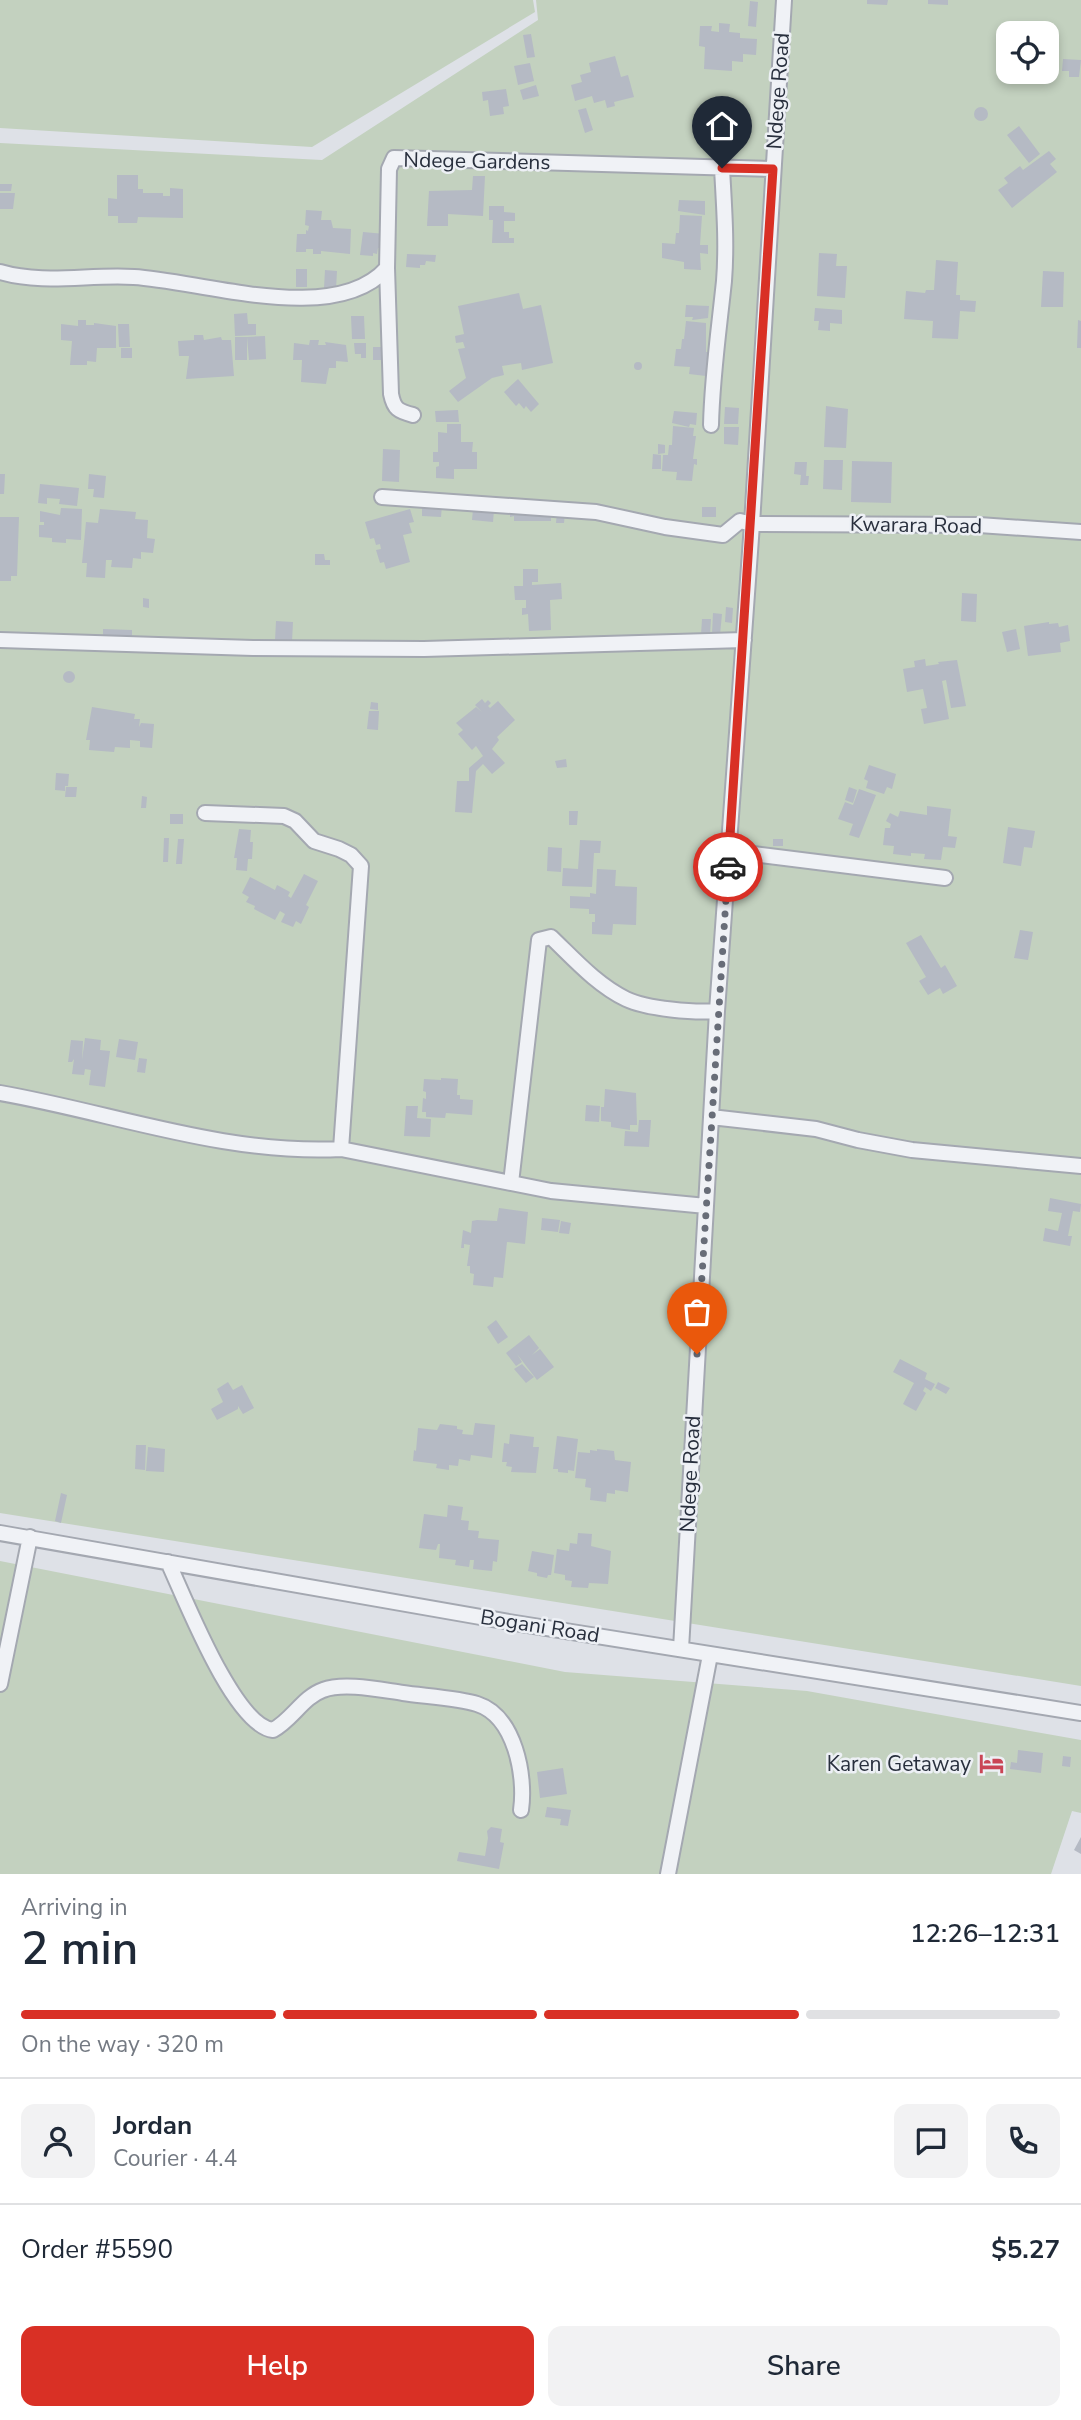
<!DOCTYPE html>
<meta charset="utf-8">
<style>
:root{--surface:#fff;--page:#f2f2f3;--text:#1f2937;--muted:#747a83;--line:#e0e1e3;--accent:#d93025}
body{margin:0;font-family:"Nunito Sans",sans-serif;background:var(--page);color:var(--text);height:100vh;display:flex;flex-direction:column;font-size:26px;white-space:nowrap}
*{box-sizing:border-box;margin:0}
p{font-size:23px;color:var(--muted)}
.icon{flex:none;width:38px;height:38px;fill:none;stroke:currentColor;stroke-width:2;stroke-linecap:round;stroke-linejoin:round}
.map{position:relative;height:1874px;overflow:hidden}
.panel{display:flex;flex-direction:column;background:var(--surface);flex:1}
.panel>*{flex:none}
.controls{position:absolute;left:996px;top:21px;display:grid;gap:14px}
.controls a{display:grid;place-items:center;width:63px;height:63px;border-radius:14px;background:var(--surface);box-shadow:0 4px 10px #0003;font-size:35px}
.pin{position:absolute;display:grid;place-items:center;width:60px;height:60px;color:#fff;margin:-72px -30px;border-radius:50% 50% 50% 0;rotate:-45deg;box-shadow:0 0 7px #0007}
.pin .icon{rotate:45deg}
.courier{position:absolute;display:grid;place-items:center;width:70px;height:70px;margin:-35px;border:5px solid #d93025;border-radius:50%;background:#fff;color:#222;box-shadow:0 2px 9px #0007}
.head em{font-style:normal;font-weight:600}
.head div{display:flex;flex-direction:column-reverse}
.head{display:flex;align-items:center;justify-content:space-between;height:119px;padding:0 21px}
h1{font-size:46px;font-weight:600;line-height:52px}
.bar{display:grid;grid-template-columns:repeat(4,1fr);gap:10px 7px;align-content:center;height:84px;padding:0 21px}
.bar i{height:9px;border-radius:5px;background:var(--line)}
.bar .current{background:var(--accent)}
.bar p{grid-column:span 4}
.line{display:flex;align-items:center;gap:18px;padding:0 21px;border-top:2px solid var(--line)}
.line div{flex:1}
.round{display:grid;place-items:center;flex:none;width:74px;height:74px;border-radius:14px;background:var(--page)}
.action{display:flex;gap:14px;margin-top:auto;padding:14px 21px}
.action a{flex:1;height:80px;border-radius:14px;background:var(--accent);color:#fff;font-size:28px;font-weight:600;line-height:80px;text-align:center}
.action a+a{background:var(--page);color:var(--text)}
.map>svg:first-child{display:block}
.green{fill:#c3d1bf;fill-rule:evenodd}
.building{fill:#b5bac4}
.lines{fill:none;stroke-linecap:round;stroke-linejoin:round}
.minor-casing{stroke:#a4a8b1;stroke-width:18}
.minor{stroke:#f0f2f6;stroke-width:14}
.done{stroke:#686d78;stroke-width:7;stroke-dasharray:0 12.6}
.route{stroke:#d93025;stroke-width:9}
.labels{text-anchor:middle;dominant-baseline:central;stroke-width:5;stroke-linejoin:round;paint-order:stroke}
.street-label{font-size:21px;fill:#282f3d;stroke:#edf0f5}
.poi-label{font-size:21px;fill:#282f3d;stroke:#edf0f5;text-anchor:end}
</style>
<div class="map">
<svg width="1081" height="1874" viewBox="0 0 1081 1874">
<rect width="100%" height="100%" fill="#dee1e7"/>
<path class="green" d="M0,0H533L535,12L312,147L0,128Z
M536,0H1081V1686L0,1513V143L322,160L538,20ZM1008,33H1046V72H1008Z
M0,1561L565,1672L807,1691L1081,1740V1813L1072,1811L1051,1874H0Z"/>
<path class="building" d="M867,0H888L887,5L867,4Z
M928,0H948V5L928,4Z
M750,1L758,2L756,27L748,26Z
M719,23L730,24L729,32L740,33V38L757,39L756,55L743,54V62L732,61V71L704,69L705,47L699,46L700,26H712L711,31L719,32Z
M531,34L535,57L527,58L523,35Z
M615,56L621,77L628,75L634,97L614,102L615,106L607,108L605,100L594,103L592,96L575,101L571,85L582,82L580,75L591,72L589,63Z
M1063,59L1081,60L1079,77H1069V71H1062Z
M530,63L534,81L518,85L514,66Z
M536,85L539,96L523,100L520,90Z
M506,89L509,106L503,107L504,114L490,116L488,100L483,101L482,92Z
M974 114a7 7 0 1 1 14 0a7 7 0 1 1-14 0Z
M586,108L593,130L585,133L578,110Z
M1019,126L1040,154L1029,163L1007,135Z
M1049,151L1056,159L1050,164L1057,172L1012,208L998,190L1008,183L1004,178L1020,166L1023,170Z
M117,175H138V189H143V193H163V196H170V188L183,189V218L138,217L137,223H118V216H108V198L117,199Z
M473,176H485L483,216L448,214V226H427L429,191L472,190Z
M0,184H12L11,191H0Z
M0,193H15L13,209H0Z
M679,200L705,201V215L678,211Z
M489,206H504V212L515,213V221H504V232H509V238H514V243H492L493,220H489Z
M306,210L322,211L321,220H331L333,228L351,229L350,254L321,251V254H313V249H306V252H296L297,234H306V230L308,231L309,226L305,225Z
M680,215L702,216L700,245H708V254L700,253L701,270L684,269V262L662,258V243L675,244L676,233H679Z
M363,232L385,234L383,248H378L377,254L373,253V256L360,255Z
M819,253L837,254L836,266H847L845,298L817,296Z
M407,254L436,255L435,262L426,261L425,265H420V268L406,267Z
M936,260L958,262L956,295H960V300L976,301L975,312L960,311L958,339L932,338L933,321L904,319L906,291L925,293L926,290H934Z
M296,269H307V287H296Z
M325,270L337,271L336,289L324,288Z
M1043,271L1064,272L1063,307H1041Z
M519,293L523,309L541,305L553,363L522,370L521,363L502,366L504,375L492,378L458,402L449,391L466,378L458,349L465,348L463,342L456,343L455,336L464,334L458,306Z
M686,305L709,306L708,318L692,320L693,317H685Z
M815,308L842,310V324L830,323V331L818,330L819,321H814Z
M247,313L248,324H256V335L235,336L234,314Z
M351,316H364L365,339H352Z
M78,320H86V325H94V323L116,326V348H97L96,362L87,361V365H70L72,341L61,340V324L78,326Z
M1078,320L1081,321V348H1077Z
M686,321L706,323V352H712L711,359H708L706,376L689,374L690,367L674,366L676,349H681L682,339H684Z
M118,324H129L130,347H119Z
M194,335H203L204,340L221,337L222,340H231L234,376L186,379L189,356H179L178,341L194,340Z
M265,336L266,359L249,360L247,337Z
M235,337H247V360H235Z
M310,340H319L318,345H326L325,342L346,345L348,362L336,361V368H329L326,384L301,382L302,360H293L294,343L309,345Z
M354,343H366V358H361V354H355Z
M373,347H382V360H373Z
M121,348H132V358H121Z
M634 366a4 4 0 1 1 8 0a4 4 0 1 1-8 0Z
M518,379L539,404L531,412L526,406L524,409L519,403L516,406L504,392Z
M826,406L848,409L846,448L824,447Z
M725,407L739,408L738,424H724Z
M458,410L459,422H436L435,411Z
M674,411L697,413L696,425L690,424L689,427L672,423Z
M447,424H461V442H473L472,452H477V469H454V479L436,478V467L439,466V462H433V452H438V432L447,433Z
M673,426L694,428L693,436H696L693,459H697V465L694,464L692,481L676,480L677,472L662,471L663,455H668L669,445H672Z
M724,427H739L738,445L724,444Z
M658,444L665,445V453L658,454Z
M383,449L400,450L399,482L382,481Z
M653,454L661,455V469H652Z
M824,460H843L842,490L823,489Z
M852,461L892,462L891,503L851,502Z
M795,462H807L806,476H809L808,485H800L801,475L794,474Z
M0,474H5L4,494H0Z
M89,474L106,476L104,498L93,497L94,489H88Z
M40,484L79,488L77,506L59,504L60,499L47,498V504L38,503Z
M422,504L442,505L441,517L422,516Z
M702,507H716V517H702Z
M61,508L82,509L81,540L66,539V543L52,542V538L39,537V525H44V522H40V511L60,515Z
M100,509L136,512L135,519L148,520L147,538L155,539L153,553L141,552V559L133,558L132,568L111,567L112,560H106L105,578L86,577L87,563H82L86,522L98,523Z
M410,509L414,522L409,523L412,533L403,535L410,562L386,569L384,562L380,563L376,550L381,549L380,544L376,545L374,538L370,539L365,522Z
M473,509L494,510L493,522L472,520Z
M510,510L551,511V521H514V516L510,517Z
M557,512L565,513L564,523H556Z
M0,517H19L17,576H11V581H0Z
M315,554H324L325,560H330V565H315Z
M523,569H538V582H532V585L561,583L562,599L550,600L551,630L529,631L528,614L522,615V608H526V600H515L514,586H523Z
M962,593L977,594L976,622L961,621Z
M143,598L149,599V608L143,607Z
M726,607L733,608L732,623L725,622Z
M713,613L722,614L720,635L712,634Z
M702,619H711L710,636L701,635Z
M276,621L293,622L292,642L275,641Z
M1049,622V624L1058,623L1059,627L1068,625L1070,641L1060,643L1061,652L1028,656L1024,626Z
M103,629L132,630V640L103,639Z
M1016,629L1020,649L1007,652L1002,632Z
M925,659L926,666L939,664L938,662L957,660L966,706L951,708L946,680L942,681L949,719L924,724L921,709L927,708L923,689L907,692L903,669L915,667L914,661Z
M63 677a6 6 0 1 1 12 0a6 6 0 1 1-12 0Z
M482,699L485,703L488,700L491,703L488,706L490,708L498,701L515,720L497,737L499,740L492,749L505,763L492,774L483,764L476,771L472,813L455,812L457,781H469V768L483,756L476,746L472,750L458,734L463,730L456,723L476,707L482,712L475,705Z
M371,702L378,703V710L370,709Z
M92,707L135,714L134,719H140L139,727L141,723L154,724L152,748L140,747V741L130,740V748L115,747L114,752L89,750L90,740H86Z
M369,711H379L378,730L367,729Z
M566,759L567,767L557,768L555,761Z
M869,765L896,774L892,789L887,787L884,794L866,788L868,781L864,779Z
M56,773L69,774L68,786H65V791L55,790Z
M66,787H77L76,797H65Z
M849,787L857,790L853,803L845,800Z
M859,789L876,795L859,838L849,835L853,824L838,819L845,802L853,805Z
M142,796L147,797L146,808H141Z
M927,806L951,809L948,836L957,837L955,848L943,847L941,860L924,859L925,854L911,853V856L893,854L894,846L883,845L885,828H890L891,824L886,821L890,813L898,817L900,811L927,815Z
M569,811H578L577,825H569Z
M170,814H183V824H170Z
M1008,827L1035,831L1032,848L1024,847L1021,866L1003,863Z
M239,829L251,830L250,842H253L252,859H248L247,871L236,870L237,858H234Z
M164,838H169L168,862H163Z
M178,839H184L182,864H176Z
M773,839H783V846H773Z
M580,840L601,841L600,853H594L592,887L562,886L563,868L578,869Z
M548,847L562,848L561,872L547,871Z
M597,869L616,870L615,886L637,887L636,925L613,924L612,935L592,934V922H595V914H589V909L570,908V896L590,897V893L596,894Z
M304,874L318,881L306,905L309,907L301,924L296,921L293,927L281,922L285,914L280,911L275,920L254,909L255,906L246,902L249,897L242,893L250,877L275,890L277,885L290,892L288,896L291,898Z
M1020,930L1033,932L1028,960L1014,958Z
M921,935L941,968L945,965L957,986L943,994L940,988L928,995L919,981L926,977L906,943Z
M85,1038L101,1040L100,1050L110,1051L105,1087L89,1085L91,1070L85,1069L84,1075L72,1074L74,1059L72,1062H68L71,1040L83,1041L82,1060Z
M119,1039L138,1042L135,1060L116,1057Z
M139,1058L147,1059L145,1073L137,1072Z
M441,1078L458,1079L457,1095H460V1099L473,1100L472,1115L446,1113L445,1118L426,1117V1112H422L423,1098L426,1099V1092L423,1091L424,1079L441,1080Z
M605,1089L636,1093L637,1125H630V1130L611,1127V1122L601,1121V1107H604Z
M586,1105L600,1106L599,1122L585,1121Z
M406,1106H418L417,1118L431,1119L430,1137L404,1136Z
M639,1120H651L649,1147L624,1146L625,1131L638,1132Z
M1050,1198L1081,1204L1080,1212L1073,1211L1068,1236H1072L1070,1246L1043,1241L1045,1228L1058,1231L1062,1213L1048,1211Z
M499,1208L528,1212L525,1244L507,1242L503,1278L494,1277L493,1287L473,1285L474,1274L470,1273V1266H467L470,1245L464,1244V1248H461L463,1230L471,1233L472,1221L477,1220L497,1221Z
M542,1218L560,1220L558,1232L541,1230Z
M561,1221L571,1223L569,1234L559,1233Z
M496,1320L508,1337L498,1344L487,1327Z
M529,1335L539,1348L532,1355L540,1349L554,1367L537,1380L517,1354L522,1362L516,1366L506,1353Z
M900,1359L927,1373L925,1379L935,1384L931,1391L925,1387L923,1391L926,1393L916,1411L903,1404L914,1383L893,1372Z
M522,1364L534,1377L526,1383L514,1369Z
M228,1382L233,1390L242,1385L254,1408L243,1414L238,1406V1409L217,1420L211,1409L223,1402L217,1389Z
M938,1382L950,1388L946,1394L935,1388Z
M475,1423L495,1425L492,1458L471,1455L470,1461L459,1459L458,1466L449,1465V1470L436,1468L437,1464L413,1461L414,1450L416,1451L418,1428L437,1430L440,1424L457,1426V1429L463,1430L462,1434L473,1435Z
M510,1434L534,1437L533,1447H539L536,1473L511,1472L512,1467L506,1466L507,1462H502L504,1443L509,1444Z
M557,1436L578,1439L574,1471L568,1470V1473L558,1472V1469H553Z
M136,1445H146L145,1470L135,1469Z
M148,1447L165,1449L164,1472L146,1471Z
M597,1449L614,1451L615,1460L631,1462L628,1492L615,1490V1494L607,1493L606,1502L590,1500L591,1488L585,1487L586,1479L575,1478L578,1452L590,1453V1450L597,1451Z
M61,1493L67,1495L61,1523L55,1521Z
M448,1505L463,1507L461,1520L469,1521L468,1530L479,1531L478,1538L499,1540L497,1562L493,1561L492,1571L473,1569L474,1560H470L469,1567L455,1565L456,1560L439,1558L440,1544H438L436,1550L419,1548L424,1514L447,1517Z
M578,1533L592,1534L591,1546L611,1551L608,1584L589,1583L588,1588L571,1587L572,1581L565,1580V1575L554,1573L557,1549L569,1551L570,1543L577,1544Z
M532,1551L554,1555L551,1575H548L547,1578L537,1576V1573L528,1571Z
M1018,1750L1043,1753L1041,1773L1010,1769L1011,1762L1017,1763Z
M1063,1756L1071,1757L1070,1767L1062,1766Z
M563,1768L567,1794L540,1798L537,1772Z
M547,1807L571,1810L568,1826L560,1825L561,1819L545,1817Z
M491,1827L502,1829L500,1842L504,1843L499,1869L457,1861L459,1852L485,1856L488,1838L487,1831Z
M1081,1837V1854L1074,1850Z"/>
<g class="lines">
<defs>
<path id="minor" d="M387,268L391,394C394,409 398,411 413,415
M0,272C44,285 89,274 134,277C202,281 335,327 387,268L389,169L394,158L773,169
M711,425C712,377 719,329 724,281C727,243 724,206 722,168
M382,497L596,512L665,527L723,535L740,521L752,524L979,525L1081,532
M0,640L253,648L424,649L744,640
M729,851L945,878
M0,1093C114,1113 224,1155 341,1149L361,866L351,855L339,849L314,841L295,821L284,816L205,813
M711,1117L816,1129L858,1140L912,1150L1081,1166
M341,1149L551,1191L706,1206
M511,1183L539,940L551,937C574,959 597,985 626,999C647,1009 695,1013 717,1011
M0,1533L509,1622L1081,1713
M168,1562C184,1596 234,1726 273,1730C292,1720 303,1697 323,1690C344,1682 381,1690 403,1693C423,1696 459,1698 477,1704C515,1716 526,1776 521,1810
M681,1649L717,1011L752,524L784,0
M0,1684L30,1537
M668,1874L710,1655"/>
</defs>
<use href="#minor" class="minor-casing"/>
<use href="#minor" class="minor"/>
</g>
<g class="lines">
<path class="done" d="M697,1354L728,867"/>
<path class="route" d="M722,168L773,169L728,867"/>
</g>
<defs>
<symbol id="hotel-bare" viewBox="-9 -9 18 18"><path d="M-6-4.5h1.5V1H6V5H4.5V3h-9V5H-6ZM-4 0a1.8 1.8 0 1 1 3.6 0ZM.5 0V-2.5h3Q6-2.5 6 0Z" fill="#ca4555" stroke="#edf0f5" stroke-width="2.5" paint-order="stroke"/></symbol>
</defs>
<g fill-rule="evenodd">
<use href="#hotel-bare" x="974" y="1746" width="35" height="35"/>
</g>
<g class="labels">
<g class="street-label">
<text transform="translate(778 91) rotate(-86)">Ndege Road</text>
<text transform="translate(477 161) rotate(1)">Ndege Gardens</text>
<text transform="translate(916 525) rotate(1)">Kwarara Road</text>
<text transform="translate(690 1474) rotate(-87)">Ndege Road</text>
<text transform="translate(540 1626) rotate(9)">Bogani Road</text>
</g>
<g class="poi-label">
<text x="971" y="1764">Karen Getaway</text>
</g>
</g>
</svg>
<div class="controls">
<a><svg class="icon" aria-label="locate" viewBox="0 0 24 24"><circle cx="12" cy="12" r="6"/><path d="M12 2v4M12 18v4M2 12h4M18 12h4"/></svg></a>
</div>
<div class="pin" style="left:697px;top:1354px;background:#ea580c"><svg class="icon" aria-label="bag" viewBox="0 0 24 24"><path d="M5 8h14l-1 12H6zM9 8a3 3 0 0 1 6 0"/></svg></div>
<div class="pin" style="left:722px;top:168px;background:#1f2937"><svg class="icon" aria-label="home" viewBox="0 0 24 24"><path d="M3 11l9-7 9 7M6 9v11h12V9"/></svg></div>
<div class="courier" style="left:728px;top:867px"><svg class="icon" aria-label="car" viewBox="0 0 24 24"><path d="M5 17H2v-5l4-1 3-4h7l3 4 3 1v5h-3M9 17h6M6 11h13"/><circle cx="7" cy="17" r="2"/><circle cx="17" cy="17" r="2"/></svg></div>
</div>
<section class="panel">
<div class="head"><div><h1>2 min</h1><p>Arriving in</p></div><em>12:26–12:31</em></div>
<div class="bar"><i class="current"></i><i class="current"></i><i class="current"></i><i></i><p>On the way · 320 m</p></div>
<div class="line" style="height:126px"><a class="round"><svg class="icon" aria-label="person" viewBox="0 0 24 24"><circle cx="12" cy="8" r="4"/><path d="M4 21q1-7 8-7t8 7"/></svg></a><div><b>Jordan</b><p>Courier · 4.4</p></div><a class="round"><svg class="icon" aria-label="chat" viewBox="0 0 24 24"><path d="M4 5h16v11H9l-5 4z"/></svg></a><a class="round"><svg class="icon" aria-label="phone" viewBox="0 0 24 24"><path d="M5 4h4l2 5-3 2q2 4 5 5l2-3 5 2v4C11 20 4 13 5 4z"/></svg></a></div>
<div class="line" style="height:91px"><div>Order #5590</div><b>$5.27</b></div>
<div class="action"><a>Help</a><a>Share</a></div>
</section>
